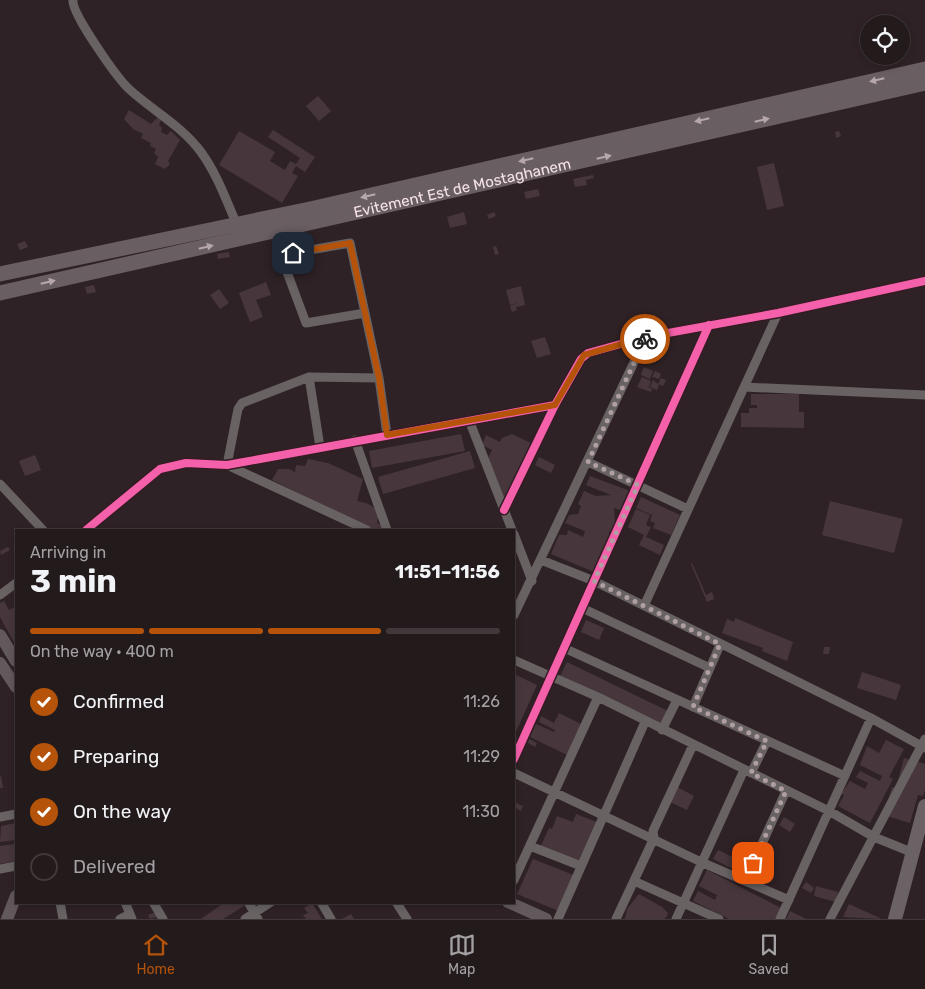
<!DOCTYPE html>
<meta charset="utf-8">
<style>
:root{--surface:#231a1c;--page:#2b2325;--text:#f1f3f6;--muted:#a3a1a3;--line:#40383b;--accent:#b45309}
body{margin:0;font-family:Rubik,sans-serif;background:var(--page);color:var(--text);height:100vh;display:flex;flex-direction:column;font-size:19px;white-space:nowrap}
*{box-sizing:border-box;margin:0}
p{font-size:16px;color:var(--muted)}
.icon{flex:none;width:28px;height:28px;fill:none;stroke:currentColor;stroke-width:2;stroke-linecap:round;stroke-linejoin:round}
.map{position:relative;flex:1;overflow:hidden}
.sheet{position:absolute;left:15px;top:529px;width:500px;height:375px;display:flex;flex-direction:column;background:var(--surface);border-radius:0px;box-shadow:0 2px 8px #0003,0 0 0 1px var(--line)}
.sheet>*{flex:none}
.controls{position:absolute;left:860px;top:15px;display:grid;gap:10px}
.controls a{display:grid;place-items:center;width:50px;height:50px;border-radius:50%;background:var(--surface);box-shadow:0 2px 8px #0003,0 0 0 1px var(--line);font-size:25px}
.pin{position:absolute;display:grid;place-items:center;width:42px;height:42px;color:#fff;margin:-21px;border-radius:10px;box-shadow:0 2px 8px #0006}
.courier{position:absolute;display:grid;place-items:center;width:50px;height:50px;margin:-25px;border:4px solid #b45309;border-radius:50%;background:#fff;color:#222;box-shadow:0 1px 6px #0007}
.head em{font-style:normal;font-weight:700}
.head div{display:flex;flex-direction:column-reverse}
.head{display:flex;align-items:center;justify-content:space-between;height:85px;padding:0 15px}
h1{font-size:32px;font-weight:700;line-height:38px}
.bar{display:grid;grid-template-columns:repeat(4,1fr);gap:8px 5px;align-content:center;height:60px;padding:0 15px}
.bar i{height:6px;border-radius:4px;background:var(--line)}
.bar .active{background:var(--accent)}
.bar p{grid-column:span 4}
ol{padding:0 15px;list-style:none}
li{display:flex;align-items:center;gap:15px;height:55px}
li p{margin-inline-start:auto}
li .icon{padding:5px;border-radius:50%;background:var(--accent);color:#fff;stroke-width:4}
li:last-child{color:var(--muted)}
li i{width:28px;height:28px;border:2px solid var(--line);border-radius:50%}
.tab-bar{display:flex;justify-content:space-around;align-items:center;height:70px;border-top:1px solid var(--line);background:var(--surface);font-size:14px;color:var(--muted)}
.tab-bar a{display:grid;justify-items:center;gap:2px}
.tab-bar .active{color:var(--accent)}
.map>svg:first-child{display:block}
.building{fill:#47373c}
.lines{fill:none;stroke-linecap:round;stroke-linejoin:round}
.street{stroke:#686263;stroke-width:9}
.secondary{stroke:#62595d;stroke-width:12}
.primary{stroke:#6b6265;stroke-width:14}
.highway{stroke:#695e62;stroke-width:15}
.cycleway-casing{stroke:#351c23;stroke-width:11}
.cycleway{stroke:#f560ab;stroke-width:8}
.oneway{fill:#b5a7ab}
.done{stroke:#af9fa3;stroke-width:5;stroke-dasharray:0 9}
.route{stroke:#b45309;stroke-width:6}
.labels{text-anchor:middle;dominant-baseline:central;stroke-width:4.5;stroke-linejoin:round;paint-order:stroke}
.street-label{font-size:15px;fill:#f4e2e6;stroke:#351c23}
</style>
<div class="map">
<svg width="925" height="919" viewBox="0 0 925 919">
<rect width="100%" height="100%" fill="#2f2226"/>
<path class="building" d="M318,96L331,111L319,121L306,106Z
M129,110L151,124L157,118L161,120L159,125L162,128L161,132L167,135L171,131L180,140L168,161L170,164L165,169L155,164L158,157L154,153L156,149L150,146L151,143L141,138L143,134L133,129L124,119Z
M273,130L315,157L305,172L296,166L292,173L298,176L282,203L219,165L239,131L275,152L270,161L285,170L290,161L296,164L300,158L268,137Z
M839,131L841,136L836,138L835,132Z
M774,163L784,206L767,210L757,167Z
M593,175L594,178L586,180L587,185L575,187L573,179Z
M538,189L540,196L526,199L524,192Z
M464,212L467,224L450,228L447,217Z
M494,212L496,216L489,219L487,215Z
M25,241L28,247L20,250L17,244Z
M496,246L499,254L495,255L493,247Z
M229,252L230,257L218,259L217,254Z
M266,282L271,295L256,300L263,317L250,322L239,293Z
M94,285L96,292L87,294L85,287Z
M521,286L525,305L516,307L517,310L512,312L510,306L517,303L510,305L506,290Z
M219,289L229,303L220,309L210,295Z
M545,337L551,354L537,358L531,341Z
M644,367L653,371L650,379L641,375Z
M655,371L661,374L659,379L652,377Z
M642,377L651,381L649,387L646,386L652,389L651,392L637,387Z
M661,378L666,380L663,386L658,384Z
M653,380L659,385L657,390L650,387Z
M751,394H799V412H804V428L741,427V413H749V408H757V405H751Z
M461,434L465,451L372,468L369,451Z
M512,434L531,443L505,501L488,458L492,450L482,445L486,435L500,442L502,438Z
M470,451L475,468L383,494L378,477Z
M35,455L41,470L25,476L19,461Z
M539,457L555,465L551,473L535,465Z
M308,459L328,463L363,479L357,501L366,503L379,510L377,523L385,527L384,530H372L272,480L278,469H289L295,472L296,465L305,466Z
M590,476L630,491L623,511L614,508L615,525L612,533L609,531V543L594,572L551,554L559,535H567L568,530L583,537L585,531L565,523L569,515L578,514L581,506L578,504L584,491L596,496L611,495L586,485Z
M641,497L680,515L671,535L653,528L655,523L650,521L652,515L636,508Z
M830,501L903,519L894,553L822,535Z
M636,509L650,515L646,525L651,527L646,537L664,545L660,555L639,545L644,535L628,527Z
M8,547L10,550L1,555L0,551Z
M692,563L706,595L712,592L714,599L707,602L691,564Z
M4,601L9,610L16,606V646L0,617V603Z
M735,618L793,642L787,661L762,651L763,648L722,633L727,619L734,622Z
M586,620L604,628L599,640L581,632Z
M824,647H830L829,654H823Z
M567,662L674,714L667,729L559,678Z
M862,672L901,685L896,700L857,688Z
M514,674L537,685L514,736L517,738L514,745Z
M559,713L581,724L567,755L530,737L536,724L554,732L555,730L539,722L541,716L554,723Z
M529,739L537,743L535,747L528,743Z
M886,740L904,749L889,777L893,779L870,823L838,806L844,795L841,794L850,781L865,789L868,783L856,777L860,771L880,781L882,776L860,765L867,746L879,753Z
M904,758L925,764V790L923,796L918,795L910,823L884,815L892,787L896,788Z
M1,776L3,788H0V777Z
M677,787L694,796L687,810L670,802Z
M514,802L523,806L521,811L514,807Z
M576,814L599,823L584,864L540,848L549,828L552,829L557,816L573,822Z
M784,817L795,824L790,832L779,825Z
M16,823V840L0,842L1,826Z
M15,844L16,861L0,864V846Z
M718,850L752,866L747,876L713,859Z
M533,859L576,876L559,911L517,894Z
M707,870L783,909L778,919H729L693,901L698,891L715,900L717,895L699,886Z
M806,882L814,888L811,893L802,888Z
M816,886L838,892L836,902L814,896Z
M639,894L662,907L668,913L667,916L664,919H625L627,909Z
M225,902H242L244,906L223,919H201Z
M312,903L322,919H306L303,915L308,913L304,908Z
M849,904L882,919L843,917Z
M790,911L806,919H786Z
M156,912L158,917L150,919L148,915Z
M351,914L354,919H342Z"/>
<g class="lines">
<path class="street" d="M73,0C71,13 118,79 129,89C153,111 182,126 201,152C217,174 226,200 237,225
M365,313L306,323L287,272V261L293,253L350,243L379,378
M309,377L320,447
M744,387L925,395
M469,420L512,530
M355,440L387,530
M588,462L688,509
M0,484L43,530
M504,510L555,405L581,359L588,353L646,337L778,313L925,281
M86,530L160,469L186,463L227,465L555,405
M367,530L227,465L238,409L242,403L309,377L379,378L387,435
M514,534L532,581
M541,560L594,581L871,718L925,748
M0,595L16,583
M644,606L778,313
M582,608L710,668
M514,615L646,337
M564,648L845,776
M514,660L598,697L829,811L874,837L911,852
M693,707L720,645
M662,730L677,700
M514,759L709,325
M514,773L701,862L789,900
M751,773L767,741
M0,817L16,814
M530,846L581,866
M0,869L16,866
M514,880L598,697
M634,881L719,919
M745,881L786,791
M60,902L63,919
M125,902L132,919
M153,902L163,919
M248,902L258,919
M321,902L331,919
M396,902L407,919
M120,919L130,914
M245,919L271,902
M558,919L645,722
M616,919L654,838L653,831L693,745
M676,919L744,770
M780,919L871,718
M830,919L925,739"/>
<path class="secondary" d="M0,635L16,661
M0,663L16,687
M508,902L546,919
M7,919L16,896"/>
<path class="primary" d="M895,919L925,806"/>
<g class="highway">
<path d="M0,274L310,209L925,69"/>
<path id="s1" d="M0,293L925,83"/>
</g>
<defs>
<path id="cycleway" d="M504,510L555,405L581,359L588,353L646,337L778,313L925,281
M86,530L160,469L186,463L227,465L555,405
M514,759L709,325"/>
</defs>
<use href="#cycleway" class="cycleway-casing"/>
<use href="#cycleway" class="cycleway"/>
</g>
<defs><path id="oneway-solid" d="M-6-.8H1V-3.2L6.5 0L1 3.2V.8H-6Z" transform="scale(1.25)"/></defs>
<g class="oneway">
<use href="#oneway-solid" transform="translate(877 80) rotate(167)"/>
<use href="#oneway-solid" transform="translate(702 120) rotate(167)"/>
<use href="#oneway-solid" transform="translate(762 120) rotate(-13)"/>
<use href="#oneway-solid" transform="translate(604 157) rotate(-13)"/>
<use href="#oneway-solid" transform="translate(526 160) rotate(167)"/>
<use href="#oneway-solid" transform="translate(368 196) rotate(167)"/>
<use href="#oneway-solid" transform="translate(206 247) rotate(-13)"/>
<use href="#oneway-solid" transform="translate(48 282) rotate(-13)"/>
</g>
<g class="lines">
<path class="done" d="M645,339L588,462L638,485L594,581L720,644L693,707L767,741L751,773L786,791L753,863"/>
<path class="route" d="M293,253L350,243L379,378L387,435L555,405L584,355L646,337L645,339"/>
</g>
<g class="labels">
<g class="street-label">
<text stroke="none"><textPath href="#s1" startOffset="474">Evitement Est de Mostaghanem</textPath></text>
</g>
</g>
</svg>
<div class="controls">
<a><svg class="icon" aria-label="locate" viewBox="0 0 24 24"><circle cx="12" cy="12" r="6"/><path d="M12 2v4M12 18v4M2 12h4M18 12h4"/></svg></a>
</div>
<div class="pin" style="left:753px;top:863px;background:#ea580c"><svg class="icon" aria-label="bag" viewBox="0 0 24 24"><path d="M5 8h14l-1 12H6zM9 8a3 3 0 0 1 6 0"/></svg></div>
<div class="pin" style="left:293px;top:253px;background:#1f2937"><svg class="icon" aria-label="home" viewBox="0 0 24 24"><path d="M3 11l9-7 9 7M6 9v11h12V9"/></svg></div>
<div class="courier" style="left:645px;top:339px"><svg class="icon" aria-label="bike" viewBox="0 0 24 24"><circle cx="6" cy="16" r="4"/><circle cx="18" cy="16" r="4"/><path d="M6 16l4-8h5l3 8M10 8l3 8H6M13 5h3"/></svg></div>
<section class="sheet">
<div class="head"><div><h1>3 min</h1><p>Arriving in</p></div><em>11:51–11:56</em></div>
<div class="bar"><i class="active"></i><i class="active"></i><i class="active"></i><i></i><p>On the way · 400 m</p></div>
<ol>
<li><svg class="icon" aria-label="check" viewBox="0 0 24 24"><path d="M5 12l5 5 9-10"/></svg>Confirmed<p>11:26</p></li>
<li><svg class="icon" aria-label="check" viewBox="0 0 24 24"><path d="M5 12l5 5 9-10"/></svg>Preparing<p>11:29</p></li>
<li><svg class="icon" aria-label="check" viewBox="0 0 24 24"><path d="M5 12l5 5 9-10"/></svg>On the way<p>11:30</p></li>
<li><i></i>Delivered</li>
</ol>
</section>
</div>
<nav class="tab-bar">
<a class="active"><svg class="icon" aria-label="home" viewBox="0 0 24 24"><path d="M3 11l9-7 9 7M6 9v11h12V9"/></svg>Home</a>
<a><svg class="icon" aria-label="map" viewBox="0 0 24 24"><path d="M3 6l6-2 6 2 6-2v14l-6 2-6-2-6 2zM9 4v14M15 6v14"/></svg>Map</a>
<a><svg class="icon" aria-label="saved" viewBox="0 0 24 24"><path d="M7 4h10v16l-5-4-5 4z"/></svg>Saved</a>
</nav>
